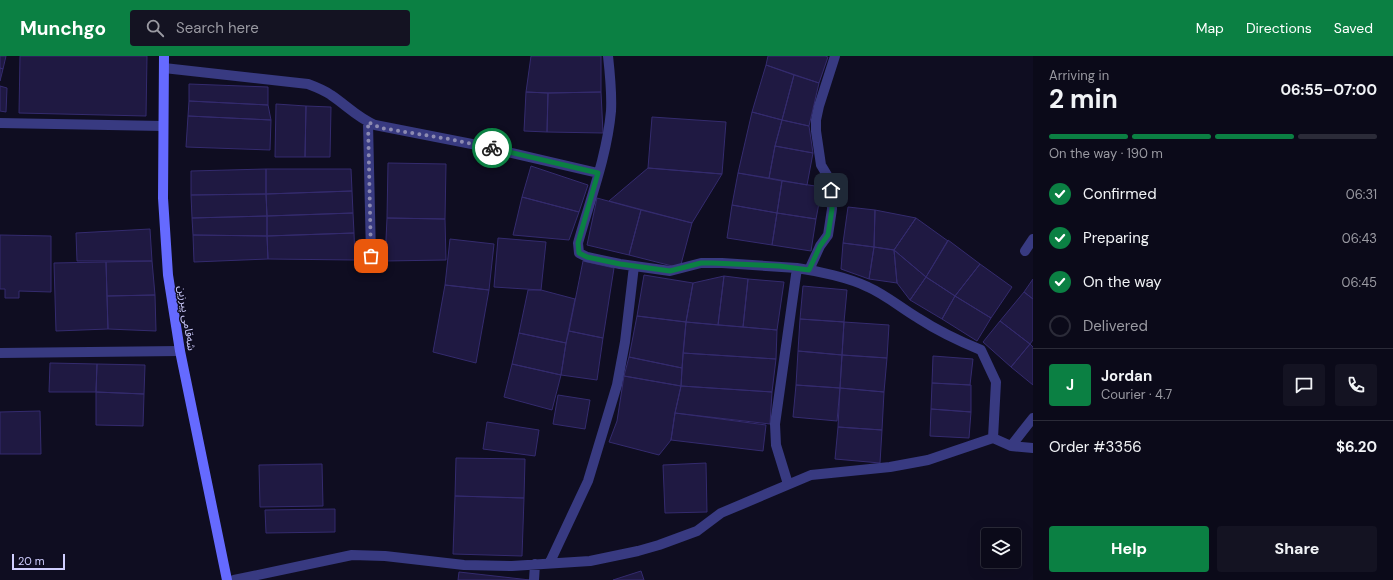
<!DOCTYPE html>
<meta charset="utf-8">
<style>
:root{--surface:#0b0a19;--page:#141322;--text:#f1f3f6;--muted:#9a9aa2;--line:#2b2b38;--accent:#0b8043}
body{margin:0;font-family:"DM Sans","Noto Sans Arabic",sans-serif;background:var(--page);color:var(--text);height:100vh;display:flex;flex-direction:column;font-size:15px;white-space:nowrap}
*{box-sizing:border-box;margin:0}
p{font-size:13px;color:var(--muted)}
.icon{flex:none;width:22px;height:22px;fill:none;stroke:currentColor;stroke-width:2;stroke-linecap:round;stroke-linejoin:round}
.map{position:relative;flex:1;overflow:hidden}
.side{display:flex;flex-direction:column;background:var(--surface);width:360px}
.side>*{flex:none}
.buttons{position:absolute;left:981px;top:472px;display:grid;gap:8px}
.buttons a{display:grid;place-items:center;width:40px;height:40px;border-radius:4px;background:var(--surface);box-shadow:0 4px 16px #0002,0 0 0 1px var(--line);font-size:20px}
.scale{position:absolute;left:12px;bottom:10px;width:53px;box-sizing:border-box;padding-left:4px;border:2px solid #d0ceff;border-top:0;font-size:11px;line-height:14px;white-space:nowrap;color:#d0ceff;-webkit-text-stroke:3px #0f0d21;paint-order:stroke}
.pin{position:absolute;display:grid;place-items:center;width:34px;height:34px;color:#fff;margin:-17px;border-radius:8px;box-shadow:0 2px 6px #0006}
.courier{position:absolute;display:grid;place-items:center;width:40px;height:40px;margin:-20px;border:3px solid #0b8043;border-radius:50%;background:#fff;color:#222;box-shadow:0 1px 5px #0007}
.head em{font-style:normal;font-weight:700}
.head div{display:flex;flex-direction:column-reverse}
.head{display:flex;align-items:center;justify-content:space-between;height:68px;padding:0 16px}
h1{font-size:26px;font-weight:700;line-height:30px}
.bar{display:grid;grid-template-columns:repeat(4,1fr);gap:6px 4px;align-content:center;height:48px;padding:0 16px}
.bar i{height:5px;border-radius:3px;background:var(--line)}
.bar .active{background:var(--accent)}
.bar p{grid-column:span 4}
.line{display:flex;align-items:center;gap:10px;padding:0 16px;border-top:1px solid var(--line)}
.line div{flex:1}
.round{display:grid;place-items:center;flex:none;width:42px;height:42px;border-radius:4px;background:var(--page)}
ol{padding:0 16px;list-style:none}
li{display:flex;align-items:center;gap:12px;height:44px}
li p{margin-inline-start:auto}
li .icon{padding:4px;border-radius:50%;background:var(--accent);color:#fff;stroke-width:4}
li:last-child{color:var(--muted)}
li i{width:22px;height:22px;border:2px solid var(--line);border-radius:50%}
.action{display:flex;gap:8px;margin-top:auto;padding:8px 16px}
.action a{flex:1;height:46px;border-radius:4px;background:var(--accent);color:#fff;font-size:16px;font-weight:700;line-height:46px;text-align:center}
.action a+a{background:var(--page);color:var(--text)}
header{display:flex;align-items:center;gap:24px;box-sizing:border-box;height:56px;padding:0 20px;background:var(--accent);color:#fff}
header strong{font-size:19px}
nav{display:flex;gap:22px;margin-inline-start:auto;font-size:14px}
.search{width:280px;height:36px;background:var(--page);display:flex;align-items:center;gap:10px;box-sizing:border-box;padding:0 14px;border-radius:4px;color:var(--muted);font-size:15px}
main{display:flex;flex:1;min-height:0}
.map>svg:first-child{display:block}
.building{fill:#1f1942;stroke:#342b6e}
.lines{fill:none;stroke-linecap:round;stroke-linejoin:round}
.street{stroke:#383a81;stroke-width:10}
.secondary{stroke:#656aff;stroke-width:10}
.done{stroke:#8c8ab1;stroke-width:4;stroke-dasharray:0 7.2}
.route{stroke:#0b8043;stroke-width:5}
.labels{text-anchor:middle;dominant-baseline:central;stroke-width:3;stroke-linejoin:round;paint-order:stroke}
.street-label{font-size:11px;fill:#d0ceff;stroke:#0f0d21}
</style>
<header>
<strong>Munchgo</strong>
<div class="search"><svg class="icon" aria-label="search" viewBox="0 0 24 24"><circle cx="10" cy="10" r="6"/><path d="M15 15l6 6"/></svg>Search here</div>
<nav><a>Map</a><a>Directions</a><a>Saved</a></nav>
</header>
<main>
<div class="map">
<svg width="1033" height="524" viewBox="0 0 1033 524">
<rect width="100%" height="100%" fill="#0f0d21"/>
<path class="building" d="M0,0H6L3,13L0,12Z
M20,0H147L146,60L19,57Z
M531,0H601V36L548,37L526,36Z
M768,0H825L828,1L819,27L766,9Z
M766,9L794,19L782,64L752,56Z
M0,12L3,13L0,25Z
M794,19L819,27L809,70L782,64Z
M189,28L268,31V49L189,45Z
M0,30L7,32L6,56L0,55Z
M526,36L548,37L547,76L524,75Z
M601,36L603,77L547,76L548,37Z
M189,45L268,49L271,64L188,60Z
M276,48L306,50L305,101H275Z
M306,50L331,51L330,101H305Z
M752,56L782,64L775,90L769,122L738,117Z
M188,60L271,64L270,94L186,91Z
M652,61L726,66L722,118L648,112Z
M782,64L809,70L813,97L775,90Z
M775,90L813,97L807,129L769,122Z
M388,107L446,108L445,163L387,162Z
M531,110L588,129L579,156L522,141Z
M648,112L722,118L692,167L609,145Z
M266,113V138L191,139V115Z
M266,113H351L352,135L266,138Z
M738,117L782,125L777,157L732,149Z
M782,125L822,131L816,163L777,157Z
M352,135L353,157L267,160L266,138Z
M266,138L267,160L192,162L191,139Z
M522,141L579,156L569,184L513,179Z
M597,142L641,154L629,199L587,189Z
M732,149L777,157L772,189L727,182Z
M848,151L875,154L874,191L843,187Z
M641,154L692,167L680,212L629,199Z
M875,154L916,162L894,194L874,191Z
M353,157L354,177L267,180V160Z
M777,157L816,163L811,195L772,189Z
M267,160V180L193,179L192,162Z
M387,162L445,163L446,204L385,205Z
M916,162L948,185L926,221L894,194Z
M150,173L152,205H77L76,177Z
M354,177L355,204L268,203L267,180Z
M0,179L51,180V236L19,235V242H5V233H0Z
M193,179L267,180L268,203L194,206Z
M498,182L546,186L541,234L494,231Z
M450,183L494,188L489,234L445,229Z
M948,184L980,208L955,240L926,221Z
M843,187L874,191L869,223L841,213Z
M874,191L894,194L897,227L869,223Z
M894,194L926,221L910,244L897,227Z
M152,205L155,239L107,240L106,206Z
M583,205L614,212L603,282L569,275Z
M106,206L108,273L56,275L54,207Z
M980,208L1012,231L991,262L955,240Z
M644,219L693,227L686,266L637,260Z
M724,220L748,223L743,271L718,269Z
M724,220L718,269L686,266L693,227Z
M926,221L955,240L942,263L910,244Z
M748,223L784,226L777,274L743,271Z
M1033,223V243L1024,236Z
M445,229L489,234L476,307L433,296Z
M803,230L847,234L844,266L800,263Z
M528,234H541L575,243L566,287L519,277Z
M1024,236L1033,243V284L1030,288L1000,265Z
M155,239L156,275L108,273L107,240Z
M955,240L991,262L977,285L942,263Z
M637,260L686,266L682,312L629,301Z
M800,263L844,266L842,299L798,295Z
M1000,265L1030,288L1011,311L983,286Z
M686,266L777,274L776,303L683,297Z
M844,266L889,269L887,302L842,299Z
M569,275L603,282L597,324L561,319L566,287Z
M519,277L566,287L561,319L512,308Z
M1030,288L1033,291V329L1011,311Z
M798,295L842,299L840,332L796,329Z
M683,297L776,303L772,336L681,330Z
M842,299L887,302L884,336L840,332Z
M933,300L973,303L970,329L932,327Z
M629,301L682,312L681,330L624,320Z
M50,307L97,308L96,336H49Z
M97,308L145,309L144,338L96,336Z
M512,308L561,319L552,354L504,341Z
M624,320L681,330L675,357L671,384L659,399L609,386L617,365Z
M932,327L971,329V356L931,353Z
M796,329L840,332L837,365L793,361Z
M681,330L772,336L770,368L675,357Z
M840,332L884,336L882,374L838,371Z
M96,336L144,338L143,370L96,369Z
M558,339L590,344L585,373L553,368Z
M931,353L971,356L969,382L930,380Z
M40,355L41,398H0V356Z
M675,357L766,369L763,395L671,384Z
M487,366L539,374L535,400L483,393Z
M838,371L882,374L880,407L835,403Z
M456,402L525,403L524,442L455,440Z
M706,407L707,456L665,457L663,409Z
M322,408L323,450L260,451L259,409Z
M455,440L524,442L522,500L453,498Z
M335,453V476L266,477L265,454Z
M641,515L644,524H613Z
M459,516L530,524H458Z"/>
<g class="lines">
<path class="street" d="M608,0C610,18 612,37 611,55C607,100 590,144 578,187L579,197L587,201L620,208L670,215L701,207H722L797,212C818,215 850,222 868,231C886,239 901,252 918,262C938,275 959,285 981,294L996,326L993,382
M164,12L308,28C316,31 324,34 331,39C346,49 358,62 375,69L482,90L598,117
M0,67L163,70
M368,67L371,200
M1025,195L1033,183
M809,214L820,190L828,179L832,153L831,135L827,119L821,109L816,75V64L819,50L835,0
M0,297L180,295
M1011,390L1033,362
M788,428L776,389L775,368L797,212
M550,506L588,425L617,329L625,286L634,210
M234,524L352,499L385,500L464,509L512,510L590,505L638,495L659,489L697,475L721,457L811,419L890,411L928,404L993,382L1011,390L1033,392
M534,524L535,508"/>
<path class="secondary" d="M164,0L163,142L168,219L180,295L227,524"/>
</g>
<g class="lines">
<path class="done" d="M371,200L368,66L381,72L449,83L492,92"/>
<path class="route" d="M492,92L598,117L578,187L579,197L587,201L620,208L670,215L701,207H712L779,210L809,214L820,190L828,179L832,153L831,134"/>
</g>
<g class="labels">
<g class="street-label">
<text transform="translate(187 262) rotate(81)">شەقامی پیرزین</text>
</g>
</g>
</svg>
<div class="buttons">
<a><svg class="icon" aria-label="layers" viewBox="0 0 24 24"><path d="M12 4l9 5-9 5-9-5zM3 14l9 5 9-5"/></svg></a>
</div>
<div class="scale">20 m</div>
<div class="pin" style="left:371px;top:200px;background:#ea580c"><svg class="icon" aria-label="bag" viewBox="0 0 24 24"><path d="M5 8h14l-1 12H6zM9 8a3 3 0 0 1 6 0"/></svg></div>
<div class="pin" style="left:831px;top:134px;background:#1f2937"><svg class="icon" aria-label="home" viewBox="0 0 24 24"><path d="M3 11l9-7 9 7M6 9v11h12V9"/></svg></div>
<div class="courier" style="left:492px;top:92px"><svg class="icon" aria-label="bike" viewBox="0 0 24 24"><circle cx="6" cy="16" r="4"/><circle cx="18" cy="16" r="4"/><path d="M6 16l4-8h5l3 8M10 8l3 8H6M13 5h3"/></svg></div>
</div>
<section class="side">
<div class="head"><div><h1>2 min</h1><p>Arriving in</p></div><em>06:55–07:00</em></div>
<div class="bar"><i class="active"></i><i class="active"></i><i class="active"></i><i></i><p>On the way · 190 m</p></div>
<ol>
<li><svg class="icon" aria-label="check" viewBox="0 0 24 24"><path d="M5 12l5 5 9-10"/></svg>Confirmed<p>06:31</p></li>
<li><svg class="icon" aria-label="check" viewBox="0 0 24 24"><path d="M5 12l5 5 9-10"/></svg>Preparing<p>06:43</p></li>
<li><svg class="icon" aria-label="check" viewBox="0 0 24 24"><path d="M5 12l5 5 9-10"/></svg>On the way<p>06:45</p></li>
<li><i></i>Delivered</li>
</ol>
<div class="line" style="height:72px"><b class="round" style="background:var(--accent);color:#fff">J</b><div><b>Jordan</b><p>Courier · 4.7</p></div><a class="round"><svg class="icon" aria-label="chat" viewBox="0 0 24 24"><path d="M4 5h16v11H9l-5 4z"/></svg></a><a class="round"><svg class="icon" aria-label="phone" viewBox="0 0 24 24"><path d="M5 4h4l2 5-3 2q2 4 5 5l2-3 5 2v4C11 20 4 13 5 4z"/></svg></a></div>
<div class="line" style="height:52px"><div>Order #3356</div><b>$6.20</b></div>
<div class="action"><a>Help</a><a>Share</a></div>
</section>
</main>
